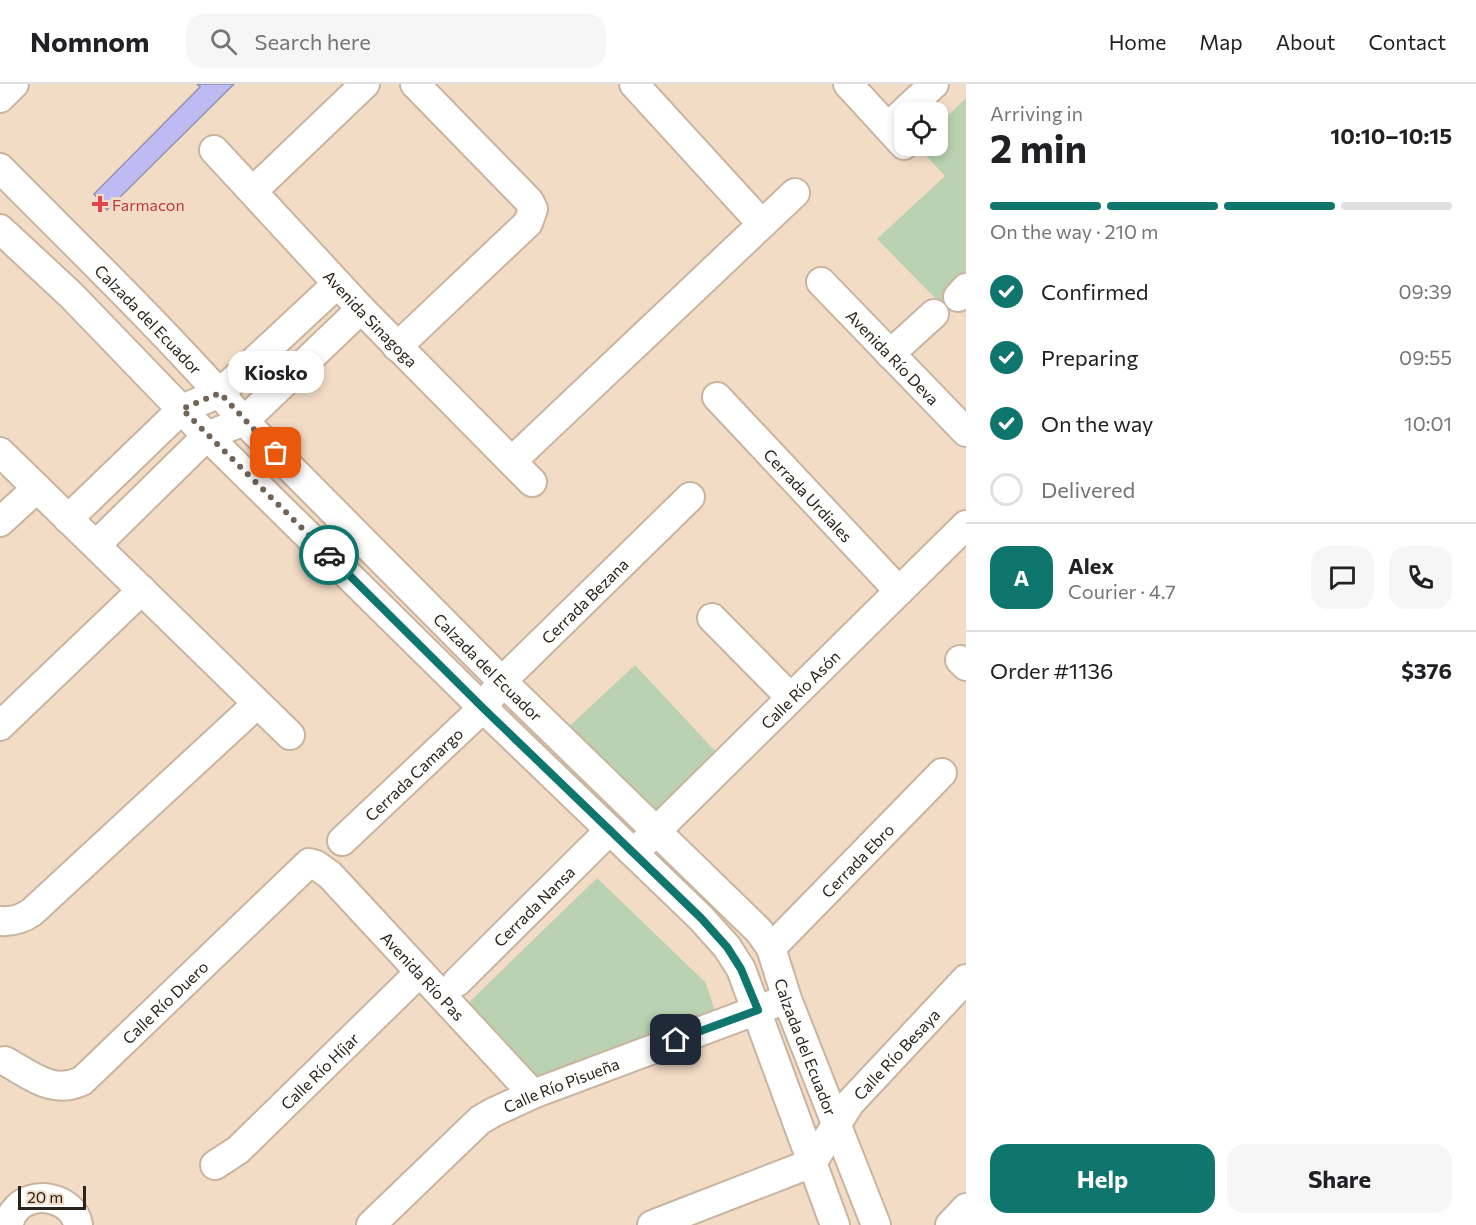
<!DOCTYPE html>
<meta charset="utf-8">
<style>
:root{--surface:#fff;--page:#f6f6f6;--text:#202124;--muted:#757577;--line:#e0e0e0;--accent:#0f766e}
body{margin:0;font-family:Commissioner,sans-serif;background:var(--page);color:var(--text);height:100vh;display:flex;flex-direction:column;font-size:22px;white-space:nowrap}
*{box-sizing:border-box;margin:0}
p{font-size:20px;color:var(--muted)}
.icon{flex:none;width:33px;height:33px;fill:none;stroke:currentColor;stroke-width:2;stroke-linecap:round;stroke-linejoin:round}
.map{position:relative;flex:1;overflow:hidden}
.details{display:flex;flex-direction:column;background:var(--surface);width:510px}
.details>*{flex:none}
.tools{position:absolute;left:894px;top:18px;display:grid;gap:12px}
.tools a{display:grid;place-items:center;width:54px;height:54px;border-radius:12px;background:var(--surface);box-shadow:0 3px 9px #0003;font-size:30px}
.scale{position:absolute;left:18px;bottom:15px;width:68px;box-sizing:border-box;padding-left:6px;border:3px solid #2b231b;border-top:0;font-size:16px;line-height:21px;white-space:nowrap;color:#2b231b;-webkit-text-stroke:4px #f2dcc6;paint-order:stroke}
.pin{position:absolute;display:grid;place-items:center;width:51px;height:51px;color:#fff;margin:-26px;border-radius:12px;box-shadow:0 3px 9px #0006}
.courier{position:absolute;display:grid;place-items:center;width:60px;height:60px;margin:-30px;border:4px solid #0f766e;border-radius:50%;background:#fff;color:#222;box-shadow:0 2px 8px #0007}
.bubble{position:absolute;height:42px;border-radius:18px;background:var(--surface);box-shadow:0 3px 9px #0003;font-size:20px;font-weight:700;line-height:42px;text-align:center}
.summary em{font-style:normal;font-weight:700}
.summary div{display:flex;flex-direction:column-reverse}
.summary{display:flex;align-items:center;justify-content:space-between;height:102px;padding:0 24px}
h1{font-size:39px;font-weight:700;line-height:45px}
.bar{display:grid;grid-template-columns:repeat(4,1fr);gap:9px 6px;align-content:center;height:72px;padding:0 24px}
.bar i{height:8px;border-radius:4px;background:var(--line)}
.bar .current{background:var(--accent)}
.bar p{grid-column:span 4}
.line{display:flex;align-items:center;gap:15px;padding:0 24px;border-top:2px solid var(--line)}
.line div{flex:1}
.round{display:grid;place-items:center;flex:none;width:63px;height:63px;border-radius:18px;background:var(--page)}
ol{padding:0 24px;list-style:none}
li{display:flex;align-items:center;gap:18px;height:66px}
li p{margin-inline-start:auto}
li .icon{padding:6px;border-radius:50%;background:var(--accent);color:#fff;stroke-width:4}
li:last-child{color:var(--muted)}
li i{width:33px;height:33px;border:3px solid var(--line);border-radius:50%}
.primary-button{display:flex;gap:12px;margin-top:auto;padding:12px 24px}
.primary-button a{flex:1;height:69px;border-radius:18px;background:var(--accent);color:#fff;font-size:24px;font-weight:700;line-height:69px;text-align:center}
.primary-button a+a{background:var(--page);color:var(--text)}
header{display:flex;align-items:center;gap:36px;box-sizing:border-box;height:84px;padding:0 30px;background:var(--surface);border-bottom:2px solid var(--line)}
header strong{font-size:28px}
nav{display:flex;gap:33px;margin-inline-start:auto;font-size:21px}
.search{width:420px;height:54px;background:var(--page);display:flex;align-items:center;gap:15px;box-sizing:border-box;padding:0 21px;border-radius:18px;color:var(--muted);font-size:22px}
main{display:flex;flex:1;min-height:0}
.map>svg:first-child{display:block}
.green{fill:#bad2b1}
.building{fill:#bebbf3;stroke:#9493ad;stroke-width:1.5}
.lines{fill:none;stroke-linecap:round;stroke-linejoin:round}
.minor-casing{stroke:#c9b49f;stroke-width:32}
.minor{stroke:#fff;stroke-width:28}
.done{stroke:#716457;stroke-width:6;stroke-dasharray:0 10.8}
.route{stroke:#0f766e;stroke-width:8}
.health-dot{fill:#e0444e;stroke:#f2dcc6;stroke-width:2}
.labels{text-anchor:middle;dominant-baseline:central;stroke-width:6;stroke-linejoin:round;paint-order:stroke}
.health-label{font-size:16px;fill:#be3a42;stroke:#f2dcc6;text-anchor:start}
.street-label{font-size:16px;fill:#2b231b;stroke:#f2dcc6}
</style>
<header>
<strong>Nomnom</strong>
<div class="search"><svg class="icon" aria-label="search" viewBox="0 0 24 24"><circle cx="10" cy="10" r="6"/><path d="M15 15l6 6"/></svg>Search here</div>
<nav><a>Home</a><a>Map</a><a>About</a><a>Contact</a></nav>
</header>
<main>
<div class="map">
<svg width="966" height="1141" viewBox="0 0 966 1141">
<rect width="100%" height="100%" fill="#f2dcc6"/>
<path class="green" d="M966,14V194L940,219L877,155L945,92L917,62H938V41Z
M635,581L717,669L648,740L560,651Z
M597,794L706,899L716,931L537,1001L462,925Z"/>
<path class="building" d="M197,0H234L107,126L94,110L200,3Z"/>
<g class="lines">
<defs>
<g id="minor">
<path d="M634,0L762,140"/>
<path d="M848,0L904,61"/>
<path d="M0,14L14,0"/>
<path d="M888,43L934,0"/>
<path id="s1" d="M214,66L361,225L532,398"/>
<path id="s2" d="M0,84C82,167 167,249 244,337L502,597L759,847L771,864L787,915L876,1141"/>
<path d="M253,107L365,0"/>
<path d="M0,145L71,211L207,352L483,624L701,834L727,863L741,885L835,1141"/>
<path id="s3" d="M821,198L966,348"/>
<path d="M958,213L966,204"/>
<path d="M397,263L528,139L533,125L529,117L415,0"/>
<path d="M890,270L934,230"/>
<path id="s4" d="M717,313L899,507"/>
<path d="M0,368L290,651"/>
<path d="M512,377L795,109"/>
<path d="M68,435L182,325L220,309L337,200"/>
<path d="M0,438L37,404"/>
<path d="M96,461L207,352L244,337L361,225"/>
<path d="M712,534L790,613"/>
<path d="M960,576L966,582"/>
<path d="M0,642L142,506"/>
<path id="s5" d="M342,757L483,624L502,597L690,413"/>
<path id="s6" d="M644,759L966,441"/>
<path d="M0,837C13,838 22,835 32,828L257,620"/>
<path id="s7" d="M771,864L942,689"/>
<path id="s8" d="M457,898L610,746"/>
<path id="s9" d="M5,977C31,991 52,1011 82,997L309,779L316,781L330,791L533,1010"/>
<path id="s10" d="M215,1081L238,1066L420,888"/>
<path d="M8,1141C10,1137 11,1131 14,1128C30,1104 74,1113 78,1141"/>
<path id="s11" d="M371,1141L480,1036L494,1028L533,1010L776,919"/>
<path id="s12" d="M652,1141L812,1079L850,1019L966,895"/>
<path d="M950,1141L966,1124"/>
</g>
</defs>
<use href="#minor" class="minor-casing"/>
<use href="#minor" class="minor"/>
</g>
<g class="lines">
<path class="done" d="M276,369L220,309L182,325L329,471"/>
<path class="route" d="M329,471L483,624L701,834L727,863L741,885L758,926L676,956"/>
</g>
<path class="health-dot" d="M97 111h6v6h6v6h-6v6h-6v-6h-6v-6h6z"/>
<g class="labels">
<g class="health-label">
<text x="112" y="120">Farmacon</text>
</g>
<g class="street-label">
<text stroke="none"><textPath href="#s1" startOffset="230">Avenida Sinagoga</textPath></text>
<text stroke="none"><textPath href="#s2" startOffset="212">Calzada del Ecuador</textPath></text>
<text stroke="none"><textPath href="#s3" startOffset="104">Avenida Río Deva</textPath></text>
<text stroke="none"><textPath href="#s4" startOffset="134">Cerrada Urdiales</textPath></text>
<text stroke="none"><textPath href="#s5" startOffset="342">Cerrada Bezana</textPath></text>
<text stroke="none"><textPath href="#s2" startOffset="698">Calzada del Ecuador</textPath></text>
<text stroke="none"><textPath href="#s6" startOffset="219">Calle Río Asón</textPath></text>
<text stroke="none"><textPath href="#s5" startOffset="98">Cerrada Camargo</textPath></text>
<text stroke="none"><textPath href="#s7" startOffset="123">Cerrada Ebro</textPath></text>
<text stroke="none"><textPath href="#s8" startOffset="108">Cerrada Nansa</textPath></text>
<text stroke="none"><textPath href="#s9" startOffset="560">Avenida Río Pas</textPath></text>
<text stroke="none"><textPath href="#s9" startOffset="198">Calle Río Duero</textPath></text>
<text stroke="none"><textPath href="#s2" startOffset="1202">Calzada del Ecuador</textPath></text>
<text stroke="none"><textPath href="#s12" startOffset="310">Calle Río Besaya</textPath></text>
<text stroke="none"><textPath href="#s10" startOffset="141">Calle Río Híjar</textPath></text>
<text stroke="none"><textPath href="#s11" startOffset="240">Calle Río Pisueña</textPath></text>
</g>
</g>
</svg>
<div class="tools">
<a><svg class="icon" aria-label="locate" viewBox="0 0 24 24"><circle cx="12" cy="12" r="6"/><path d="M12 2v4M12 18v4M2 12h4M18 12h4"/></svg></a>
</div>
<div class="scale">20 m</div>
<div class="pin" style="left:276px;top:369px;background:#ea580c"><svg class="icon" aria-label="bag" viewBox="0 0 24 24"><path d="M5 8h14l-1 12H6zM9 8a3 3 0 0 1 6 0"/></svg></div>
<div class="pin" style="left:676px;top:956px;background:#1f2937"><svg class="icon" aria-label="home" viewBox="0 0 24 24"><path d="M3 11l9-7 9 7M6 9v11h12V9"/></svg></div>
<div class="courier" style="left:329px;top:471px"><svg class="icon" aria-label="car" viewBox="0 0 24 24"><path d="M5 17H2v-5l4-1 3-4h7l3 4 3 1v5h-3M9 17h6M6 11h13"/><circle cx="7" cy="17" r="2"/><circle cx="17" cy="17" r="2"/></svg></div>
<div class="bubble" style="left:228px;top:267px;width:96px">Kiosko</div>
</div>
<section class="details">
<div class="summary"><div><h1>2 min</h1><p>Arriving in</p></div><em>10:10–10:15</em></div>
<div class="bar"><i class="current"></i><i class="current"></i><i class="current"></i><i></i><p>On the way · 210 m</p></div>
<ol>
<li><svg class="icon" aria-label="check" viewBox="0 0 24 24"><path d="M5 12l5 5 9-10"/></svg>Confirmed<p>09:39</p></li>
<li><svg class="icon" aria-label="check" viewBox="0 0 24 24"><path d="M5 12l5 5 9-10"/></svg>Preparing<p>09:55</p></li>
<li><svg class="icon" aria-label="check" viewBox="0 0 24 24"><path d="M5 12l5 5 9-10"/></svg>On the way<p>10:01</p></li>
<li><i></i>Delivered</li>
</ol>
<div class="line" style="height:108px"><b class="round" style="background:var(--accent);color:#fff">A</b><div><b>Alex</b><p>Courier · 4.7</p></div><a class="round"><svg class="icon" aria-label="chat" viewBox="0 0 24 24"><path d="M4 5h16v11H9l-5 4z"/></svg></a><a class="round"><svg class="icon" aria-label="phone" viewBox="0 0 24 24"><path d="M5 4h4l2 5-3 2q2 4 5 5l2-3 5 2v4C11 20 4 13 5 4z"/></svg></a></div>
<div class="line" style="height:78px"><div>Order #1136</div><b>$376</b></div>
<div class="primary-button"><a>Help</a><a>Share</a></div>
</section>
</main>
